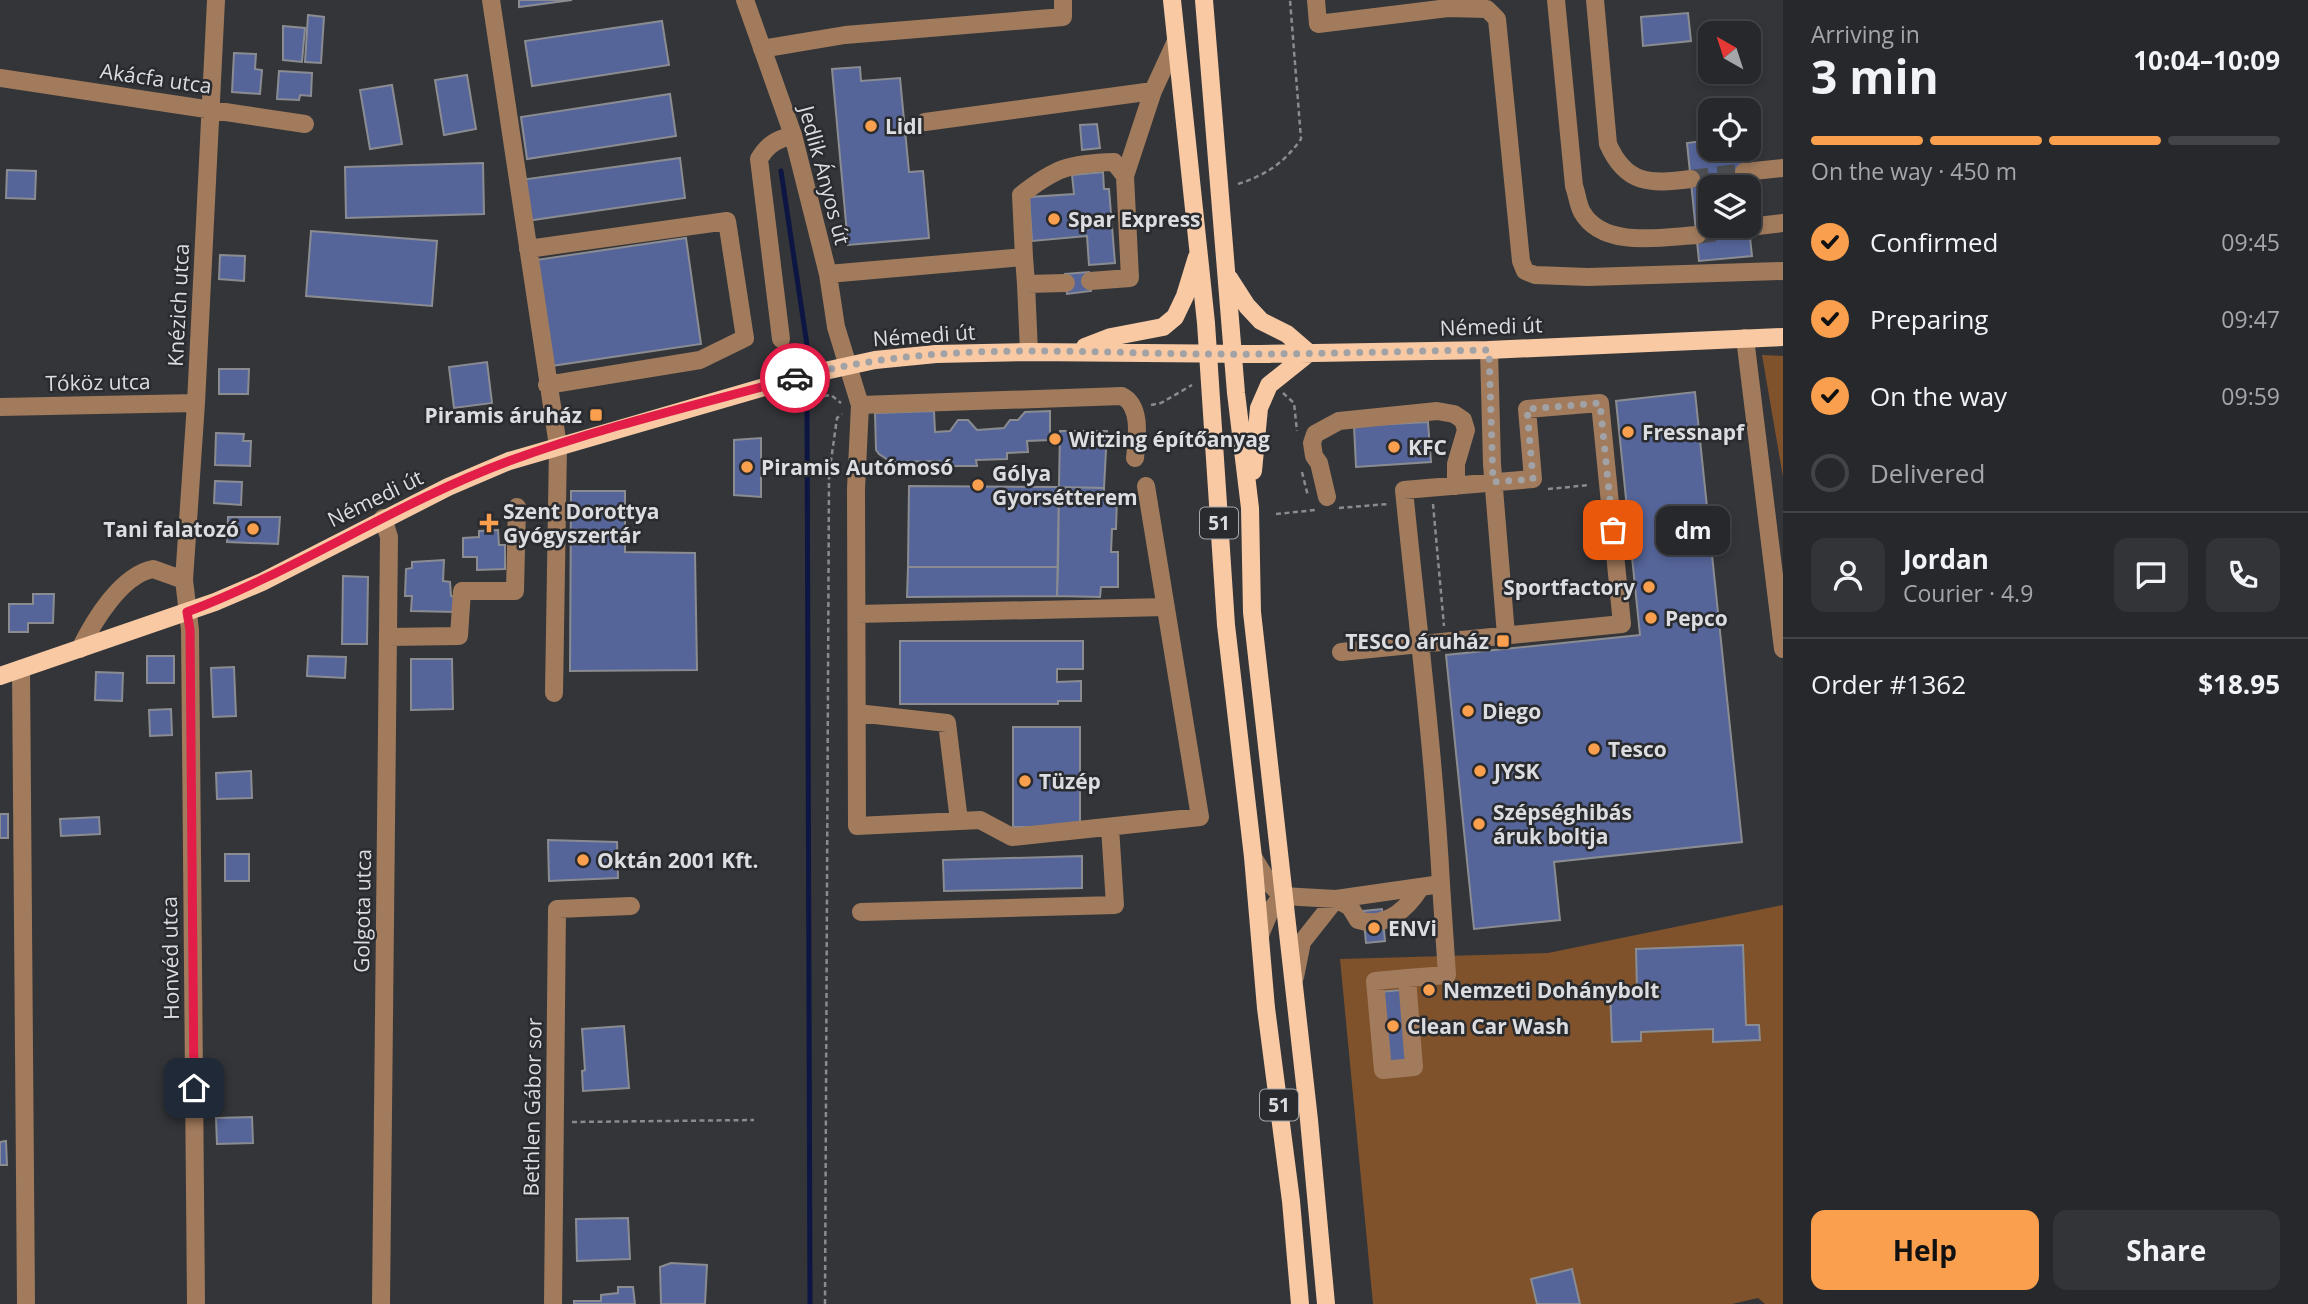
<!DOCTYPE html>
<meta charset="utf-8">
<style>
:root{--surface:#26282b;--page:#323437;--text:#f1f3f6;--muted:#a4a6a9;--line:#424447;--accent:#f99f4d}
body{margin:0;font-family:"Open Sans",sans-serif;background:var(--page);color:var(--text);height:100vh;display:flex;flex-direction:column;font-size:26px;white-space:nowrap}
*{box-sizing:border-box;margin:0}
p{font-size:23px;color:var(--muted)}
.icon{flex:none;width:38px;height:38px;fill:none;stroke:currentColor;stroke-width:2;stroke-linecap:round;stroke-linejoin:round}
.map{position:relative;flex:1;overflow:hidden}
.side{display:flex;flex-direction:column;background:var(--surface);width:525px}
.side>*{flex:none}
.needle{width:46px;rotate:321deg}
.tools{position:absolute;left:1698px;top:21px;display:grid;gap:14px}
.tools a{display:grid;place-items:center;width:63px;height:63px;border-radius:14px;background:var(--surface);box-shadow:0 4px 10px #0003,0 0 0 2px var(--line);font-size:35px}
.pin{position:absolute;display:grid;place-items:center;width:60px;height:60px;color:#fff;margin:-30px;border-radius:14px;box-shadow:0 4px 10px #0006}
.courier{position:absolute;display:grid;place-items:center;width:70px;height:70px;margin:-35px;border:5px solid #e11d48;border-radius:50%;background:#fff;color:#222;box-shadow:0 2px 9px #0007}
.bubble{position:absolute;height:49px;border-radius:14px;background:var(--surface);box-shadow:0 4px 10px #0003,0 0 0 2px var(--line);font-size:23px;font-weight:700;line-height:49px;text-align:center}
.head em{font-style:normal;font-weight:700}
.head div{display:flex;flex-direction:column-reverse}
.head{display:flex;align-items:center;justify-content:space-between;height:119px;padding:0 28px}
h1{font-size:46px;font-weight:700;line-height:52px}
.bar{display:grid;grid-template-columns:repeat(4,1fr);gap:10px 7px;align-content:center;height:84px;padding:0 28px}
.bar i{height:9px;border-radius:5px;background:var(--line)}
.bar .active{background:var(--accent)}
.bar p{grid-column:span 4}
.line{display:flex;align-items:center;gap:18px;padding:0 28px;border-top:2px solid var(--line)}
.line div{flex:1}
.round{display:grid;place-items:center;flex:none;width:74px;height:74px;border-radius:14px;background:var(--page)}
ol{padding:0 28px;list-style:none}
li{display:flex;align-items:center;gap:21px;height:77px}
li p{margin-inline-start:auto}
li .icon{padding:7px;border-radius:50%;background:var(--accent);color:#111;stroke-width:4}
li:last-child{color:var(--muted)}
li i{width:38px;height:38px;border:4px solid var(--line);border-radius:50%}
.action{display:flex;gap:14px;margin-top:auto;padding:14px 28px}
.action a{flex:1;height:80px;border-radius:14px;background:var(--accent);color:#111;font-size:28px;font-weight:700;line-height:80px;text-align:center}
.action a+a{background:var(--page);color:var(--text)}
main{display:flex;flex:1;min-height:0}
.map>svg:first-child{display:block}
.green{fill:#7f522b}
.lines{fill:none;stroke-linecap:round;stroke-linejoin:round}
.stream{stroke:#0d1542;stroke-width:5}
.building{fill:#556599;stroke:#8a8c91;stroke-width:2}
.minor-tunnel{stroke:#4c4e52;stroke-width:18;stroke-dasharray:18 9;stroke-linecap:butt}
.path{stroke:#8a8b8f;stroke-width:2.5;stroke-dasharray:5 3.5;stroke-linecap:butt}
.minor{stroke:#a17b5c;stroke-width:18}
.major{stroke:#f8c9a3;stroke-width:18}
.done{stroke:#a1a2a6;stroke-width:7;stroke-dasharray:0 12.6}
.route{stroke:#e11d48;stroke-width:9}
.poi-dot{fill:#f99f4d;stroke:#292b2f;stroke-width:2.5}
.labels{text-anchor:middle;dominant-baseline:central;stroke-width:5;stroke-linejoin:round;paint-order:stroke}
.shield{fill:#292b2f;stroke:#a6a8ab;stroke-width:2}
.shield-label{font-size:19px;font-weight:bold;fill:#dcdde0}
.street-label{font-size:21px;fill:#dcdde0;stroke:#292b2f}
.poi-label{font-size:21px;font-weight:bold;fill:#dcdde0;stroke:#292b2f;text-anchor:start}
</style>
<main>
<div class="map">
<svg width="1783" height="1304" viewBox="0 0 1783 1304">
<rect width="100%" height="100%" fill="#333539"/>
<path class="green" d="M1762,355L1783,356V477Z
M1783,905V1304H1765L1758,1298L1732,1304H1373L1340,959L1548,953Z"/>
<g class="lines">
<path class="stream" d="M781,171L807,345
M807,402L810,1304"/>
</g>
<path class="building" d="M519,0H572L519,7Z
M1688,13L1691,41L1643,46L1641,17Z
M308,15L324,17L321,63L305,62Z
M662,21L669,65L532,86L525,41Z
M283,26L305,28L302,62L283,60Z
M234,53L256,54L255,69L262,70L260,94L232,92Z
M860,67L861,81L900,78L909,172L923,171L929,238L848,245L832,69Z
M279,71L312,73L311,96L300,95L299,100L277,99Z
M467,75L476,129L444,135L435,80Z
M392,85L402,144L370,149L360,90Z
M670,94L676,136L527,159L521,117Z
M1097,124L1100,148L1082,150L1080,125Z
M1710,140V149H1741L1745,187H1710V226H1748V219L1752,256L1699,261L1687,143Z
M680,158L685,198L526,221L520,180Z
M483,163L484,214L346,218L345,167Z
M7,170L36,171L35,199L6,198Z
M1103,172L1104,189H1109L1115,263L1089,265L1087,236L1032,241L1029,197L1074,194L1072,175Z
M311,231L437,241L432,306L306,296Z
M686,238L701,344L551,366L536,260Z
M220,255L245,256L244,281L219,279Z
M1089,272L1091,291L1067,294L1065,274Z
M487,362L492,403L454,408L449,367Z
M219,369H249L248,394H219Z
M1695,392L1742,842L1554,862L1560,920L1474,929L1446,655L1640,635L1616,401Z
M934,411L935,432L950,431L958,420H968L977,430L1004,428L1010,420H1018L1025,412L1050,411V440L1027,441L1028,452L1007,453V459L976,460L977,466H939V461L891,462L879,454L876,450L875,413Z
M1428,422L1431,462L1356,467L1354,426Z
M1060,431H1107L1104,488L1059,487Z
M216,433L244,434L243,441H251L250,466L215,465Z
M761,438V497L734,495V440Z
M215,481L242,482L241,505L214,503Z
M909,486L1059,487L1058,567H908Z
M1059,487L1104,488V497H1117L1116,529H1112L1111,552H1118V587H1101L1100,597L1057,596Z
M571,491H625V552L695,553L697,670L570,671Z
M228,517H280L278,544L227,542Z
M498,530L499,545H505V569L477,570V557H463V538L479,537V531Z
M444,560L443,581L450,582L451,596L455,597V612L411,611L412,596H405L406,569L412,568V562Z
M908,567H1058L1057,596L907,597Z
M343,576L368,577L367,644H342Z
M33,594H54L53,623H28V632H9V604H33Z
M900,641H1083V669H1057V682L1081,681V701H1058V704H900Z
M147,656H174V683H147Z
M308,656L346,657L345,678L307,676Z
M411,659H452L453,709L411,710Z
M234,667L236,716L213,717L211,668Z
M96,672L123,673L122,701L95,700Z
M171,709L172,735L150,736L149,710Z
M1013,727H1080V827H1013Z
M251,771L252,798L217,799L216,773Z
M0,814H8V838H0Z
M99,817L100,834L61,836L60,819Z
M548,840L617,842L618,878L549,881Z
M225,854H249V881H225Z
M1082,856V888L944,891L943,860Z
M1382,909L1385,941L1366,943L1363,911Z
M1743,945L1746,1025H1759L1760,1040L1713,1042V1029L1641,1032V1041L1612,1042L1610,990L1637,989L1636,949Z
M1402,990L1408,1060L1385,1062L1379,992Z
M624,1026L629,1088L583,1091L582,1071L585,1070L582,1029Z
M252,1117L253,1143L217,1144L216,1118Z
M6,1141L7,1165H0V1142Z
M628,1218L630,1259L577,1261L576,1219Z
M671,1263L707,1265L705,1304H661L660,1267Z
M1572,1269L1580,1304H1537L1531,1279Z
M618,1287H633L635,1304H574V1301H601V1295L618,1293Z"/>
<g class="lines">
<path class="minor-tunnel" d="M1691,179L1744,172
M1697,235L1749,227"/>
<path class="path" d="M1238,184C1266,175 1284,163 1301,139L1290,0
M1283,393L1294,403L1297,431
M824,396L831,395L841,403
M1151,405L1161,403L1192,385
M1302,472L1308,496
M1548,489L1590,485
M1433,504L1444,626
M1339,508L1388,504
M1276,514L1315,510
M572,1122L754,1120
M825,1304L829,475L837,418L842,414"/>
<path class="minor" d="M491,0L558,446L554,693
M745,0L793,135L828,274L836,327L860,405L1122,396C1142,406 1137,438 1135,458
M1316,0L1318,24L1448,8L1487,9L1497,19L1521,261L1525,271L1535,275L1588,277L1783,271
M1556,0L1574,186C1577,194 1578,205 1582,212C1603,249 1662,237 1697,235
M1595,0L1608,144C1626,185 1650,184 1691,179
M762,49L845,35L1063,17V0
M0,78L305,124
M925,122L1153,91L1176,41
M1744,172L1783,168
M1125,176L1153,91
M1749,227L1783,223
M528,249L727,221L745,338L700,360L547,385
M1024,257L1026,284L1066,283
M828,274L1024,257L1021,195C1055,168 1070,163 1114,162L1125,176L1130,278L1090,281
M1026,284L1029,352
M1745,338L1783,649
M781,339L759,159C768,144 776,140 793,135
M1489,350L1492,464L1506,635
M860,405L856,489L857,826L980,820L1012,837L1200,817L1146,486
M0,407L196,403
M1327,497L1319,463L1314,456L1312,443L1315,434L1339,421L1437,411L1454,414L1463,420L1466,430L1456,464V486
M857,614L1166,607
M388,637L459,636L462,591H515L517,507
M80,649C93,622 121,575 153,569L184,580
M21,669L26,1304
M857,713L947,723L959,821
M1253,857L1269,883L1282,896L1336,899L1441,884C1434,753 1417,621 1404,490L1533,479L1527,409L1600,403L1622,624L1341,652
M1336,899L1350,907L1358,920C1386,929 1407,909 1421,887
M861,912L1115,905L1110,827
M1260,935L1270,911L1282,896
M1295,977L1302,942L1336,899
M1407,978L1375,981L1383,1070L1414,1067L1407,978L1447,975L1441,884
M196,1304L190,630L184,580L196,403L216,0
M381,1304L389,537L383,518
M553,1304L557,909L631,906"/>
<path class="major" d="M1172,0L1206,323L1226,625L1253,857L1266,1008L1291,1201L1300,1304
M1204,0L1236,393L1250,508L1252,612L1309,1120L1326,1304
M1229,278L1247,306L1261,321L1287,334L1309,353
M1085,347L1111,337L1163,327L1175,317L1185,296L1197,257
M1253,471L1259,408L1269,385L1309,353
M0,676L215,602L262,582L448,487L509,461L802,376L875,360L936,354L1029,352L1260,354L1489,350L1783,337"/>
</g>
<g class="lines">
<path class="done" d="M795,378C928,340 1070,353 1207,354C1301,355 1395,351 1489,350L1493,482L1533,479L1527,409L1600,403L1613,530"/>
<path class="route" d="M194,1088L190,630L187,612C298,570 398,502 509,461C602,427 700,404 795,378"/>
</g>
<g class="poi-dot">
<circle cx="871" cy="126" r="7"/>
<circle cx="1054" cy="219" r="7"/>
<rect x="589" y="408" width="14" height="14" rx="3.5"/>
<circle cx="1628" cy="432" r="7"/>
<circle cx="1055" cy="439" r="7"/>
<circle cx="1394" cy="447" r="7"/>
<circle cx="747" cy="467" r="7"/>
<circle cx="978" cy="485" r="7"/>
<path d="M485.5 512.5h7v7h7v7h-7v7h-7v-7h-7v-7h7z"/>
<circle cx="253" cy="529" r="7"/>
<circle cx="1649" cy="587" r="7"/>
<circle cx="1651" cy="618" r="7"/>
<rect x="1496" y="634" width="14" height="14" rx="3.5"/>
<circle cx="1468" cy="711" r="7"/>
<circle cx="1594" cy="749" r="7"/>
<circle cx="1480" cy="771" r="7"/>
<circle cx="1025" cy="781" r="7"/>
<circle cx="1479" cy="824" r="7"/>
<circle cx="583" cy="860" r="7"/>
<circle cx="1374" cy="928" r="7"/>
<circle cx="1429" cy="990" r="7"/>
<circle cx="1393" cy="1026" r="7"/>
</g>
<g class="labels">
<g class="shield">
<rect x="1200" y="507.5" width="38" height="31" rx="5"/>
<rect x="1260" y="1089.5" width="38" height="31" rx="5"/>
</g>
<g class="shield-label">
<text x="1219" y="523">51</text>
<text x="1279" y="1105">51</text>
</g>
<g class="street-label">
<text transform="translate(156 78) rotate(8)">Akácfa utca</text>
<text transform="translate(825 175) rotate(75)">Jedlik Ányos út</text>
<text transform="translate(178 305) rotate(-87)">Knézich utca</text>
<text transform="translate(1491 326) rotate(-2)">Némedi út</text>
<text transform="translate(924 335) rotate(-4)">Némedi út</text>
<text transform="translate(98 382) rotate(-1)">Tóköz utca</text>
<text transform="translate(375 498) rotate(-26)">Némedi út</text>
<text transform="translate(362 911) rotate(-89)">Golgota utca</text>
<text transform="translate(170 958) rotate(-91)">Honvéd utca</text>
<text transform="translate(532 1107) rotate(-89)">Bethlen Gábor sor</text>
</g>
<g class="poi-label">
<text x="885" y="126">Lidl</text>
<text x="1068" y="219">Spar Express</text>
<text x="582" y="415" text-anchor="end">Piramis áruház</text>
<text x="1642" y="432">Fressnapf</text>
<text x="1069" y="439">Witzing építőanyag</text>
<text x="1408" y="447">KFC</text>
<text x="761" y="467">Piramis Autómosó</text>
<text x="992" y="473">Gólya<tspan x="992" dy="24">Gyorsétterem</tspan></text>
<text x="503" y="511">Szent Dorottya<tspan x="503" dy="24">Gyógyszertár</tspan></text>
<text x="239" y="529" text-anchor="end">Tani falatozó</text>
<text x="1635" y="587" text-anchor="end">Sportfactory</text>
<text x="1665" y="618">Pepco</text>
<text x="1489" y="641" text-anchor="end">TESCO áruház</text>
<text x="1482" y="711">Diego</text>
<text x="1608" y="749">Tesco</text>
<text x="1494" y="771">JYSK</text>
<text x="1039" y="781">Tüzép</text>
<text x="1493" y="812">Szépséghibás<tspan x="1493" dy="24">áruk boltja</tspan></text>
<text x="597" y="860">Oktán 2001 Kft.</text>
<text x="1388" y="928">ENVi</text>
<text x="1443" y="990">Nemzeti Dohánybolt</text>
<text x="1407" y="1026">Clean Car Wash</text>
</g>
</g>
</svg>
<div class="tools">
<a><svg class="needle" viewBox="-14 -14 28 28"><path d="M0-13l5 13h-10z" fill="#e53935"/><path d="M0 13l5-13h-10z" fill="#a4a6a9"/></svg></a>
<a><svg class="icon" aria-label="locate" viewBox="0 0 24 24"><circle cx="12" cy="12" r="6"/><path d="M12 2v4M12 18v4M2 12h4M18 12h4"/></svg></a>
<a><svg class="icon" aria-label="layers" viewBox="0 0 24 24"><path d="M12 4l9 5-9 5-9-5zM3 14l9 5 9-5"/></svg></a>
</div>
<div class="pin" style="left:1613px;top:530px;background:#ea580c"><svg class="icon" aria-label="bag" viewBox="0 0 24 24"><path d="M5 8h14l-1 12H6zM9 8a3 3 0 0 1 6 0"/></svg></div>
<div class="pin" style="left:194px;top:1088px;background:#1f2937"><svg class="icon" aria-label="home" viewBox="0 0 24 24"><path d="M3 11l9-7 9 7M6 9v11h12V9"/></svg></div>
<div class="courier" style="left:795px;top:378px"><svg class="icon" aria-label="car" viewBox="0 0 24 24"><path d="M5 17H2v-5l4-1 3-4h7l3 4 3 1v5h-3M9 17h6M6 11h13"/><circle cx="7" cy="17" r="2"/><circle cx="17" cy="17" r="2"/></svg></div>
<div class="bubble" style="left:1656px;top:506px;width:74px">dm</div>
</div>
<section class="side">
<div class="head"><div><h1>3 min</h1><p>Arriving in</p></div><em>10:04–10:09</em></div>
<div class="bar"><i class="active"></i><i class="active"></i><i class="active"></i><i></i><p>On the way · 450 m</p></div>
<ol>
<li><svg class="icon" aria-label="check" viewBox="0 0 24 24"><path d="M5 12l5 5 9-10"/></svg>Confirmed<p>09:45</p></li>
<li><svg class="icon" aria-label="check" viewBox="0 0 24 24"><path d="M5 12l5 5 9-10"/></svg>Preparing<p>09:47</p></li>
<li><svg class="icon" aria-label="check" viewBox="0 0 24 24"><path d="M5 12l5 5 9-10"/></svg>On the way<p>09:59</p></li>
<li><i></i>Delivered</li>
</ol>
<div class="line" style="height:126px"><a class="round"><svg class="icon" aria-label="person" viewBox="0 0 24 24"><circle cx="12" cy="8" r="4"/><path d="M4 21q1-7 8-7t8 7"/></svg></a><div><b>Jordan</b><p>Courier · 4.9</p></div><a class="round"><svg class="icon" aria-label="chat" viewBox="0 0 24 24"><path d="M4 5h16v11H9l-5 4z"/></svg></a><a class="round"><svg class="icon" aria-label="phone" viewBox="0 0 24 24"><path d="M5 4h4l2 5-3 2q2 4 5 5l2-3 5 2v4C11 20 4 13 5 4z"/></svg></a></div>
<div class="line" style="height:91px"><div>Order #1362</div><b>$18.95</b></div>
<div class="action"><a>Help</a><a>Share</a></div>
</section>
</main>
